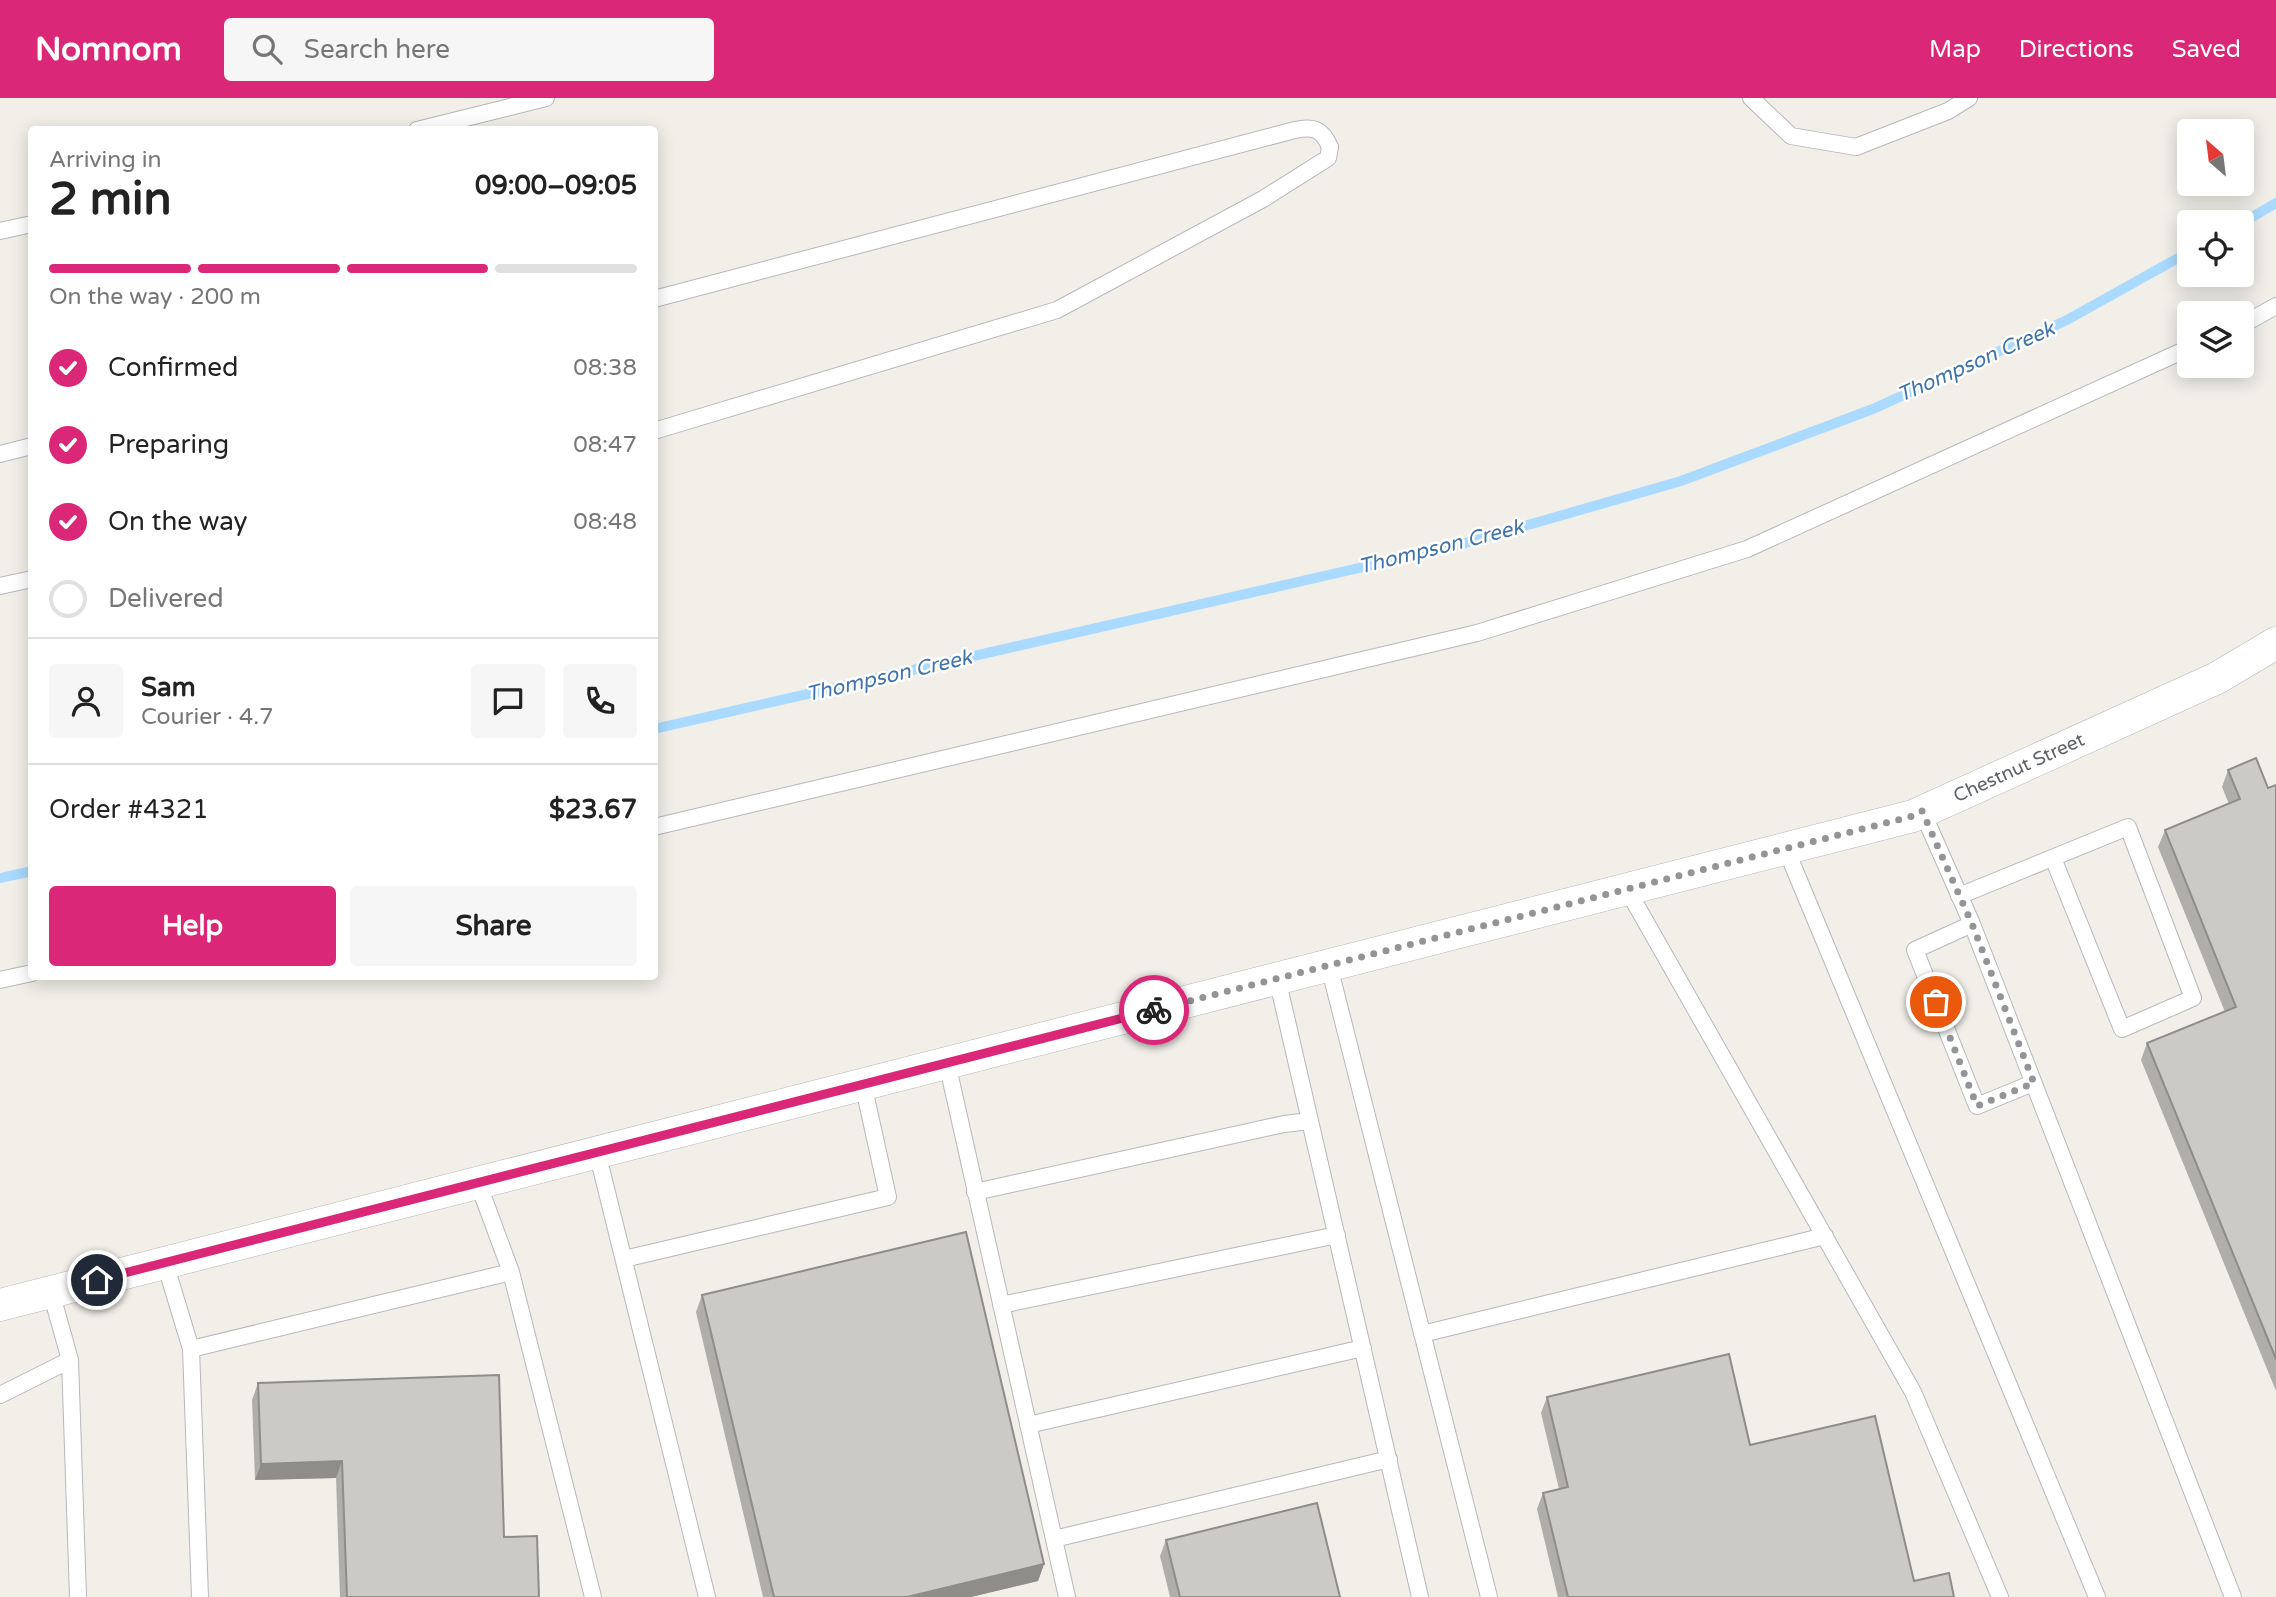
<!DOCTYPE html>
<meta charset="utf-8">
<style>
:root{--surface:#fff;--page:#f6f6f6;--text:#222;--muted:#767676;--line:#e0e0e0;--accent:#db2777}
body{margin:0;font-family:"Varela Round",sans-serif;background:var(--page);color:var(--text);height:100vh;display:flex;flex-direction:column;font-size:26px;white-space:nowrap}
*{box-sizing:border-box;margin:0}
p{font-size:23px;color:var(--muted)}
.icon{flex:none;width:38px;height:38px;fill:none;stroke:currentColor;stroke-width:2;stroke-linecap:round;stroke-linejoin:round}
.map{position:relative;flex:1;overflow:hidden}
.side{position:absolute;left:28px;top:28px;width:630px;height:854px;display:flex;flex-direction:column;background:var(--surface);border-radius:7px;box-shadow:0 4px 18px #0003}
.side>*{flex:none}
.needle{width:46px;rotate:332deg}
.buttons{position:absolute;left:2177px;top:21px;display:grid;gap:14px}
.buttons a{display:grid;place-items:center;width:77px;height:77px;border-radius:7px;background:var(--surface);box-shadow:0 4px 18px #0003;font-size:35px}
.pin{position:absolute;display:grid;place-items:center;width:60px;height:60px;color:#fff;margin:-30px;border:4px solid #fff;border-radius:50%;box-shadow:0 2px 7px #0007}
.courier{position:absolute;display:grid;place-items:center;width:70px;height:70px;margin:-35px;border:5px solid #db2777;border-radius:50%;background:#fff;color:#222;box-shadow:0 2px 9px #0007}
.summary em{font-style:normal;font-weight:800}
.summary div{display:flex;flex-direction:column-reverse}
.summary{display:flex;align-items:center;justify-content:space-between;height:119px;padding:0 21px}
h1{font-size:46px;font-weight:800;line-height:52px}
.bar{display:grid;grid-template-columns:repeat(4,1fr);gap:10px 7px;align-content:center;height:84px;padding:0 21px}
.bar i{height:9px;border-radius:5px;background:var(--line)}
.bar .selected{background:var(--accent)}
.bar p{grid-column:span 4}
.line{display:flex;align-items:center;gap:18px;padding:0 21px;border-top:2px solid var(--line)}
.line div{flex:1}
.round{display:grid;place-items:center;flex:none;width:74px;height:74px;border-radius:7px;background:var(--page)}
ol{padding:0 21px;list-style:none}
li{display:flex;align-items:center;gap:21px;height:77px}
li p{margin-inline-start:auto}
li .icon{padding:7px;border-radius:50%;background:var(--accent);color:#fff;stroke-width:4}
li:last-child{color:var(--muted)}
li i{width:38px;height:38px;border:4px solid var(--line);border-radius:50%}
.action{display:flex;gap:14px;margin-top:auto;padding:14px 21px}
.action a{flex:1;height:80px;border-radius:7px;background:var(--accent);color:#fff;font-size:28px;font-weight:800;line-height:80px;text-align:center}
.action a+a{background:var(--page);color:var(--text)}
header{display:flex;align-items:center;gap:42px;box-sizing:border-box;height:98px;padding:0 35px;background:var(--accent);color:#fff}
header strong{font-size:33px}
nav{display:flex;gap:38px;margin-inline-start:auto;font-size:24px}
.search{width:490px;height:63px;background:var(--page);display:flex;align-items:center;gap:18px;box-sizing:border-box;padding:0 24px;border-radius:7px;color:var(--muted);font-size:26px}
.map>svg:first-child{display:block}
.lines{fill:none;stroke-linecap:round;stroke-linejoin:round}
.stream{stroke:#aadaff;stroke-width:10}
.service-casing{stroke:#b5b8bc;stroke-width:18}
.minor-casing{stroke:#b5b8bc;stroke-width:33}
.service{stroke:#fff;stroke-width:16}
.minor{stroke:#fff;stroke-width:32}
.wall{fill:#afaea9}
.shaded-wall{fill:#8f8d8a}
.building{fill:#cccac5;stroke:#8f8d8a;stroke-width:2}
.done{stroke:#929495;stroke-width:7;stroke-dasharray:0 12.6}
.route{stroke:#db2777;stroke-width:9}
.labels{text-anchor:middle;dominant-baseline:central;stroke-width:5;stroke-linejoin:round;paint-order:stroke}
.street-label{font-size:19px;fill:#5f6368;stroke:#fff}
.water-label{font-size:21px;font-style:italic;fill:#4174aa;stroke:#fff}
</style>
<header>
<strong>Nomnom</strong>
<div class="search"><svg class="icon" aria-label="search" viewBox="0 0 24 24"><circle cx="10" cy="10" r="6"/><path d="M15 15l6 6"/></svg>Search here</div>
<nav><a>Map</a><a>Directions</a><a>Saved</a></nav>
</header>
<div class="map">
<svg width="2276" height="1499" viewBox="0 0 2276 1499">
<rect width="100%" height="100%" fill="#f1efe8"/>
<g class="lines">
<path class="stream" d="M2242,125L2276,105
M654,631L1455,448L1681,383L1873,311L2067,222L2189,154
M0,780L32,773"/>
<defs>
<path id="service" d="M1751,0L1791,38L1856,49L1948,13L1969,0
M417,32L546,0
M0,133L32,126
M654,201L1295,32C1314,28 1322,31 1330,49L1328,60L1263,101L1057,212L654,333
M2242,227L2276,208
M0,356L32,348
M0,488L32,481
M1922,713L1972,826L2233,1499
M654,729L1477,535L1747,451L2189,250
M1786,751L2097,1499
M1627,791L1913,1294L2000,1499
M1959,798L2128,729L2193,900L2122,931L2053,760
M1972,826L1915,852L1977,1008L2033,985
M1329,868L1489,1499
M1277,880L1420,1499
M0,882L32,875
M947,965L1067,1499
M597,1054L707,1499
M478,1085L511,1174L593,1499
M975,1094L1284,1026L1310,1023
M624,1161L888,1099L863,986
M165,1165L191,1251L200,1499
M51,1194L70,1262L78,1499
M1001,1207L1337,1137
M1422,1236L1825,1138
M191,1251L511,1174
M0,1297L70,1262
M1028,1327L1363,1250
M1054,1441L1389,1361"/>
<g id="minor">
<path id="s1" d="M0,1207L1913,718L2217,580L2276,545"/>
</g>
</defs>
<use href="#service" class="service-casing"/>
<use href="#minor" class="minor-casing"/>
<use href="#service" class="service"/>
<use href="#minor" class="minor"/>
</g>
<path class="wall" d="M2228,672L2268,690L2276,687V1293L2141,962L2147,945L2225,914L2158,749L2165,732L2229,706L2222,689Z
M702,1197L1044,1466L1038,1483L971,1499H763L696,1214Z
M258,1285L504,1439L539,1499H340L336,1380L255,1382L252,1302Z
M1547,1299L1750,1347L1914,1483L1954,1499H1558L1537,1411L1543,1395L1559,1391L1541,1315Z
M1166,1442L1340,1499H1170L1160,1458Z"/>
<path class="shaded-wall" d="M342,1363L336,1380L255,1382L261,1366Z
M1044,1466L1038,1483L971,1499H907Z"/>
<path class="building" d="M2256,660L2268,690L2276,687V1261L2147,945L2236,909L2165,732L2240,701L2228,672Z
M966,1134L1044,1466L907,1499H774L702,1197Z
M1729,1256L1750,1347L1875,1318L1914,1483L1949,1475L1954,1499H1568L1543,1395L1568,1389L1547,1299Z
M499,1277L504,1439L537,1438L539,1499H347L342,1363L261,1366L258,1285Z
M1317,1405L1340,1499H1180L1166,1442Z"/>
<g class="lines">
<path class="done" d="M1154,912L1913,718L1922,713L1972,826L2034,985L1977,1008L1936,904"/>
<path class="route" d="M97,1182L1154,912"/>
</g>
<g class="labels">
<g class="street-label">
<text stroke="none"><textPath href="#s1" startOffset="2091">Chestnut Street</textPath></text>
</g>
<g class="water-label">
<text transform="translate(1976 264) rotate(-24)">Thompson Creek</text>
<text transform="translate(1441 449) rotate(-14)">Thompson Creek</text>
<text transform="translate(889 578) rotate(-13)">Thompson Creek</text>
</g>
</g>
</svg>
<div class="buttons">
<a><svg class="needle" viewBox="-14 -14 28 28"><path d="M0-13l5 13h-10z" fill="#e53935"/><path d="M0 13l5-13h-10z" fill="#767676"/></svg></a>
<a><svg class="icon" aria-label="locate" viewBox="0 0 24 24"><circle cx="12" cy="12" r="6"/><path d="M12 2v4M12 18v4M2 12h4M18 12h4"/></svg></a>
<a><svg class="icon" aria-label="layers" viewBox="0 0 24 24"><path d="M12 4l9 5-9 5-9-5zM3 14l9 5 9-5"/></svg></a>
</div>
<div class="pin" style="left:1936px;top:904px;background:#ea580c"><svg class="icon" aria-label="bag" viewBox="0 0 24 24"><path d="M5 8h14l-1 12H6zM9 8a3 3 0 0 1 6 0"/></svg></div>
<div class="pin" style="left:97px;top:1182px;background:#1f2937"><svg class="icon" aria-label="home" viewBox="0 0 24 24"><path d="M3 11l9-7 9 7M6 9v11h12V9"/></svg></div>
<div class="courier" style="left:1154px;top:912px"><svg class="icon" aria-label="bike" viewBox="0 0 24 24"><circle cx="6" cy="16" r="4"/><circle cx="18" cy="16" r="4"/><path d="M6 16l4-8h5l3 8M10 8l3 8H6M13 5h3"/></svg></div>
<section class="side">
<div class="summary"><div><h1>2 min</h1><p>Arriving in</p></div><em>09:00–09:05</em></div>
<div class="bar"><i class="selected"></i><i class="selected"></i><i class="selected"></i><i></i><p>On the way · 200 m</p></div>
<ol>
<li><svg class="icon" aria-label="check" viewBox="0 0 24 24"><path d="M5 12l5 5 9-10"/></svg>Confirmed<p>08:38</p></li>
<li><svg class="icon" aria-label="check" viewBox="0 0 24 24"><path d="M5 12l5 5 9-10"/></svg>Preparing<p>08:47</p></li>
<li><svg class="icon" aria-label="check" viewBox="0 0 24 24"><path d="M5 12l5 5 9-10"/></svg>On the way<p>08:48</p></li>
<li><i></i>Delivered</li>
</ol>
<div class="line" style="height:126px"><a class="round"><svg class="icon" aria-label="person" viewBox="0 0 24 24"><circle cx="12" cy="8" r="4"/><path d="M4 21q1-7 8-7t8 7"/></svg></a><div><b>Sam</b><p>Courier · 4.7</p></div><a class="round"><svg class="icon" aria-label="chat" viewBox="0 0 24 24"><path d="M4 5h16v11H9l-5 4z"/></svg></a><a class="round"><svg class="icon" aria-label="phone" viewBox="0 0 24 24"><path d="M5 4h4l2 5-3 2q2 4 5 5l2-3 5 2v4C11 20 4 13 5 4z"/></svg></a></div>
<div class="line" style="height:91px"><div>Order #4321</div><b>$23.67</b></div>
<div class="action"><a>Help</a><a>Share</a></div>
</section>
</div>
